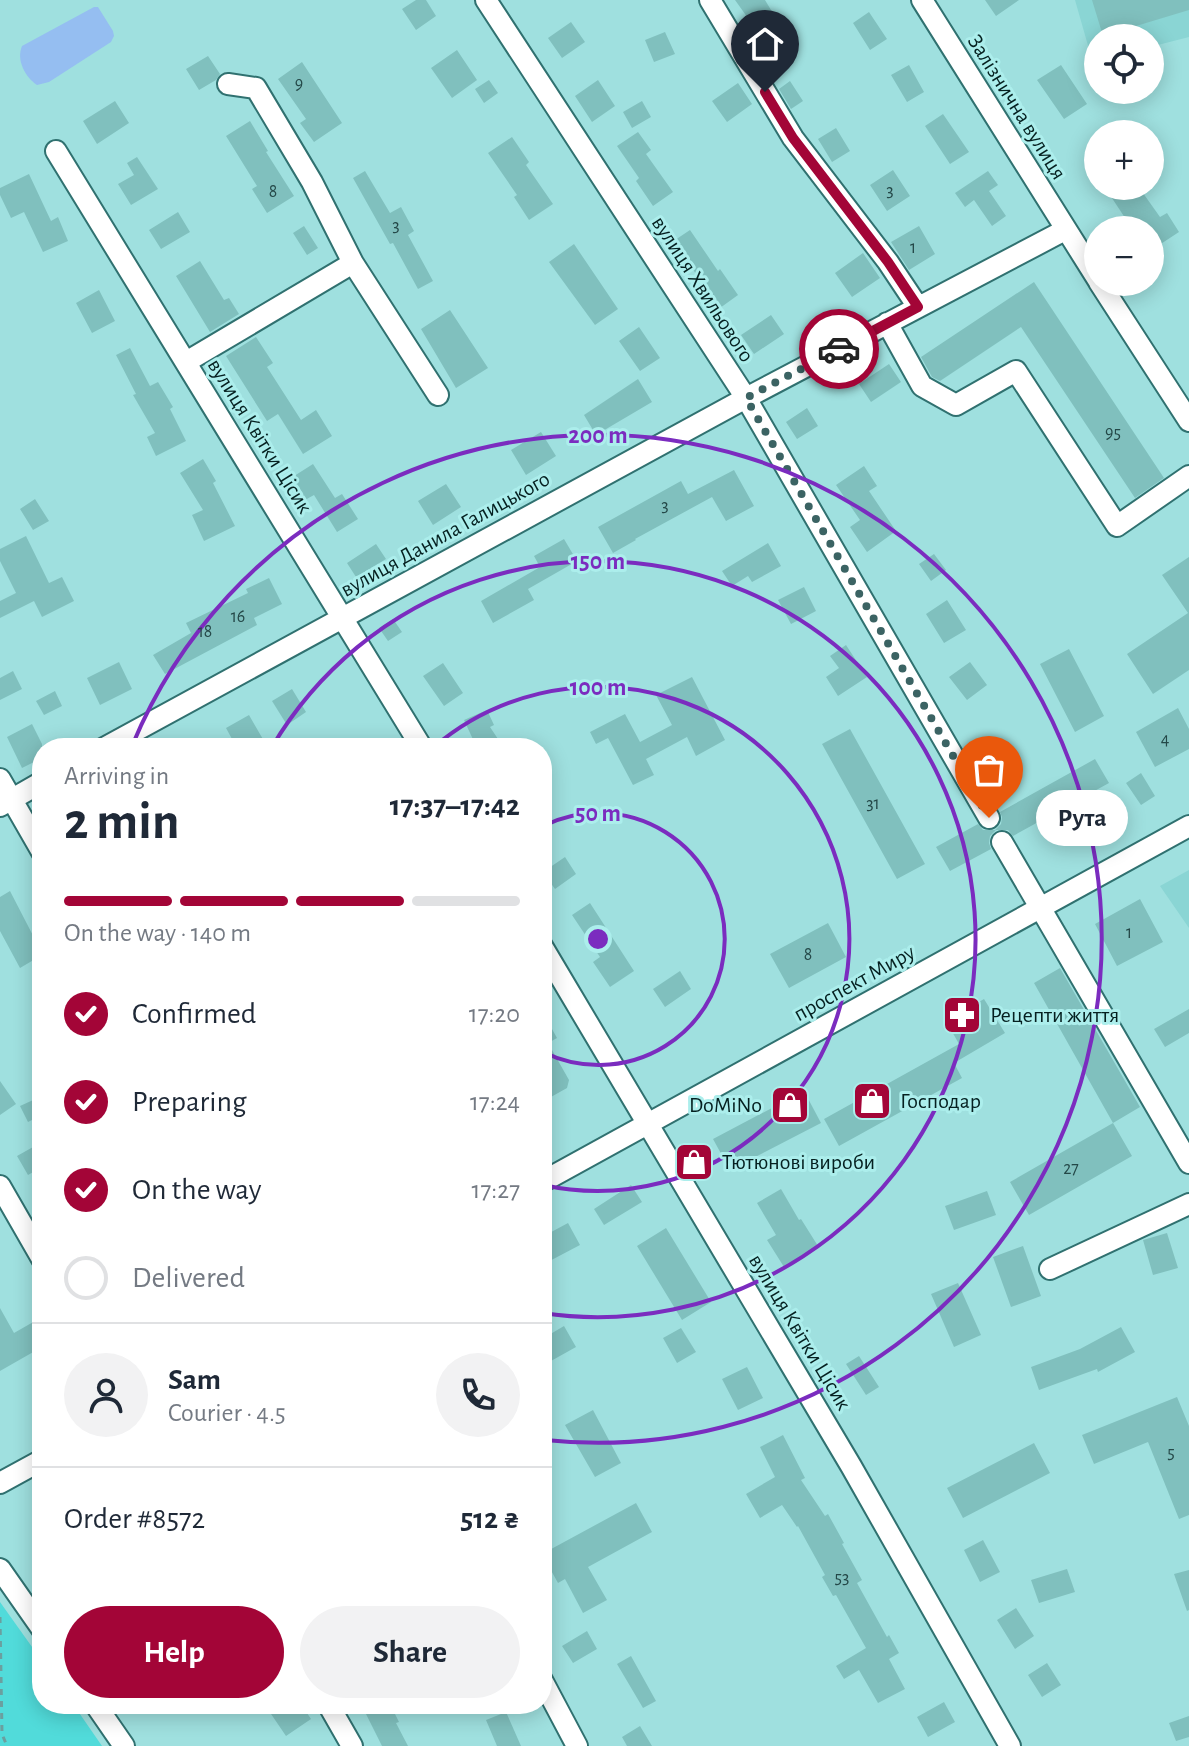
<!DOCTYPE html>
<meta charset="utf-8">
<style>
:root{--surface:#fff;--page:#f2f2f3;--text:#1f2937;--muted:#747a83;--line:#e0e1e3;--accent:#a30537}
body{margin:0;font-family:"Alegreya Sans",sans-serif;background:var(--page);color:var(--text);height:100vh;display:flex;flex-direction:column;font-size:30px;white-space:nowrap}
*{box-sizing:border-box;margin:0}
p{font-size:26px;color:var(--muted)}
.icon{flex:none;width:44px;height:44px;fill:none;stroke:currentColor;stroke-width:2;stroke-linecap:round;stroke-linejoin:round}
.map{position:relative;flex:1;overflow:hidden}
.sheet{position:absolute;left:32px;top:738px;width:520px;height:976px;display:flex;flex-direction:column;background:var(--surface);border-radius:32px;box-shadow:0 4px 20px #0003}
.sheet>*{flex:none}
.controls{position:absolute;left:1084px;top:24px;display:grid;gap:16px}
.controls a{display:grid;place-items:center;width:80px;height:80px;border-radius:50%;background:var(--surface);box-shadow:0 4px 20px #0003;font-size:40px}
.pin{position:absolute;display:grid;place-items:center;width:68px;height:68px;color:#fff;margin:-82px -34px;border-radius:50% 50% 50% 0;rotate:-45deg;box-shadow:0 0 8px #0007}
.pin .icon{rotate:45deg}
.courier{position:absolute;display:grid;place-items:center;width:80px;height:80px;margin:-40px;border:6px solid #a30537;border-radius:50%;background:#fff;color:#222;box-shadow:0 2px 10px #0007}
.bubble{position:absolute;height:56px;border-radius:28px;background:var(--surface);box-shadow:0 4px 20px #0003;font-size:26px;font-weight:600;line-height:56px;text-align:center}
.overview em{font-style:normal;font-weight:600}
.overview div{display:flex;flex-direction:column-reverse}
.overview{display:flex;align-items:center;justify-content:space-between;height:136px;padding:0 32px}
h1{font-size:52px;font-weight:600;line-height:60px}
.bar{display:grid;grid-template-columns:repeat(4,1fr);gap:12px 8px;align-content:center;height:96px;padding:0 32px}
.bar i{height:10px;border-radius:6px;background:var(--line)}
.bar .active{background:var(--accent)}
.bar p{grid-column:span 4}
.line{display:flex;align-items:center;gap:20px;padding:0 32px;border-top:2px solid var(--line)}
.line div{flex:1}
.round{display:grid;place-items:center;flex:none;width:84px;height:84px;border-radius:42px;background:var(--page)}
ol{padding:0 32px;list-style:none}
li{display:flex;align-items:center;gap:24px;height:88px}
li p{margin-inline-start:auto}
li .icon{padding:8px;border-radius:50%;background:var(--accent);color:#fff;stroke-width:4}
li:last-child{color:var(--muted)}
li i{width:44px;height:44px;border:4px solid var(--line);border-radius:50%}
.button{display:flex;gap:16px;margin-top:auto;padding:16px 32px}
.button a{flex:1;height:92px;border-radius:48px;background:var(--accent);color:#fff;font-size:32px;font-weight:600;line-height:92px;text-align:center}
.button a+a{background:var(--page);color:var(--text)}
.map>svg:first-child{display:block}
.built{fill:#8ad5d4}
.green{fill:#51dbda}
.water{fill:#95bef1}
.building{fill:#80c0be}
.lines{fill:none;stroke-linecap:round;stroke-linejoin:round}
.minor-casing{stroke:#307170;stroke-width:24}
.path{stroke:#6b9f9f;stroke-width:3;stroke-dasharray:6 6;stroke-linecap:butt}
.minor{stroke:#fff;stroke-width:20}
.done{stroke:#3b6363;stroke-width:8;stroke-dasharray:0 14.4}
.route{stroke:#a30537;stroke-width:10}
.ring{fill:none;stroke:#7b2cbf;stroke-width:4}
.labels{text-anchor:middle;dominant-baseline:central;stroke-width:6;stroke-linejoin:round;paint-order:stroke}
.number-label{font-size:18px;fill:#244848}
.street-label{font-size:22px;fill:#052020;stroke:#aceeec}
.poi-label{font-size:22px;fill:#052020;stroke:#aceeec;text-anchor:start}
.centre{fill:#7b2cbf;stroke:#aceeec;stroke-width:4}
.ring-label{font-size:24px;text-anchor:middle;font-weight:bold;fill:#7b2cbf;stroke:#aceeec;stroke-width:6;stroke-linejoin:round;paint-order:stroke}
</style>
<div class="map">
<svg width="1189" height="1746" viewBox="0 0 1189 1746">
<rect width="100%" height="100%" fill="#9fe0df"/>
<path class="built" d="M1075,0H1189V37L1150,47V38H1098V62L1093,63Z
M1189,870V928L1160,886Z"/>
<path class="green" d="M0,1602L42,1661V1704H73L102,1746H0Z"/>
<path class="water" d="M94,7H98L113,31L114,36L111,42L49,82L37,85C25,77 16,60 22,46Z"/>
<path class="building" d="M416,0H426L436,16L416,30L402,9Z
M735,0H765L783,30L756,46L744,25L750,21Z
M985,0H1019L996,16Z
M1092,0H1189V10L1103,36Z
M869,12L887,39L870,50L853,23Z
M571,22L585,42L562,58L548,38Z
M665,32L675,54L654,62L645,40Z
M457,50L477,80L452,98L431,68Z
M208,56L220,74L216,80L199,90L186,69Z
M302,62L342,123L314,142L300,123L306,119L278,79Z
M909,65L924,92L907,102L891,75Z
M1061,65L1087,104L1064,119L1037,80Z
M489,80L498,93L484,103L475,89Z
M598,80L615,106L592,122L575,96Z
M790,81L803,101L791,109L779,89Z
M738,83L752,104L727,122L712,101Z
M115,101L129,123L97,144L83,121Z
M642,101L651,117L632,128L623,112Z
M943,114L969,152L950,164L925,126Z
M250,121L268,151L266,152L294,196L267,213L252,189L257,186L226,136Z
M836,128L850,151L832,162L818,139Z
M638,132L651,150L646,154L673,192L653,206L636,181L639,178L617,146Z
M512,137L529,162L526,165L553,204L529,220L514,197L517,195L488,153Z
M137,157L158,189L131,205L118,184L134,175L127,163Z
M893,170L910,196L887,211L870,185Z
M365,171L390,213L401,207L414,231L408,235L433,281L418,289L393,243L390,244L353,178Z
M988,171L998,185L989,191L1006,216L992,226L974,200L965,207L955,193Z
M29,174L51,221L58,217L68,241L43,252L24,212L11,218L0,195V188Z
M1104,186H1138L1160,217L1167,213L1179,232L1150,251V230H1133Z
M178,212L190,232L161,249L149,230Z
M304,226L318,248L307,255L293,233Z
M919,226L935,254L909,270L891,242Z
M690,230L718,271L720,269L738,295L720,308L689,264L685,266L669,244Z
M574,244L618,309L595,325L549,262Z
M863,253L880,278L852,297L835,273Z
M200,261L224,300L229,298L239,314L210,332L176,276Z
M1034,282L1164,478L1135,498L1021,327L940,381L932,377L921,357Z
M99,290L115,321L92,333L76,303Z
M450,310L488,368L456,388L421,329Z
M771,315L784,334L754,354L741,335Z
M639,327L660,358L640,371L619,341Z
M256,337L273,363L267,367L301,420L316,410L332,436L303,454L278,414L267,421L226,356Z
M130,348L150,386L158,382L173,407L170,409L186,441L156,456L147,437L155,433L133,395L136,394L116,355Z
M889,364L901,382L871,402L859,384Z
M638,379L652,402L596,435L584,415Z
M807,408L818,426L797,439L786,422Z
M541,432L556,456L526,475L511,450Z
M203,459L216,481L213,483L235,526L204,541L192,515L203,510L180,473Z
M313,464L335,498L342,494L358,519L337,532L314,495L305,500L291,478Z
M864,466L877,486L869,491L896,531L867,552L850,527L860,520L836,485Z
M734,470L754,506L726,521L712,497L635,539L636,540L613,553L598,527L681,481L688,494Z
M446,484L461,507L433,525L418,501Z
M35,499L49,521L33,530L20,509Z
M26,536L49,583L62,577L74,601L42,617L34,601L0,618V601L16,593L0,561V549Z
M564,539L577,561L528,589L534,600L493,623L481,601L540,567L534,556Z
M768,543L781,566L752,582L748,576L732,586L722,571Z
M376,544L386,559L356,577L347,563Z
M934,554L946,570L931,581L919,564Z
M1189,557V670L1153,694L1127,654L1188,613L1162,575Z
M269,578L282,604L254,618L257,625L165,674L153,655L191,633L186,623L248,593L246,589Z
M804,587L816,611L791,624L778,600Z
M947,600L966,630L944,643L926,614Z
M393,619L402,632L388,641L379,628Z
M846,645L867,677L838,696L826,677L839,668L830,656Z
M1069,649L1104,716L1075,732L1040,664Z
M119,662L132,689L100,705L87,678Z
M970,662L987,685L967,700L949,677Z
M443,663L463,693L444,706L423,676Z
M13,671L22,689L0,700V678Z
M692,677L725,740L696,756L687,737L646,759L654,775L633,785L608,738L596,744L590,732L625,714L640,742L672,725L656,695Z
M292,689L306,712L287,725L272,701Z
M55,691L62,706L44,715L36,701Z
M1178,708L1189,729V749L1155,767L1136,732Z
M487,710L494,725L490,727L504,748H477L464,720Z
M249,715L264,741L251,748H237L226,728Z
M32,724L42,744V758L22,768L7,737Z
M850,729L925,864L897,879L822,744Z
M1095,759L1109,783L1013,836L1008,830H996L990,836L989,843L991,849L950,871L936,847L978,824L983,830H995L1001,824L1002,817L1000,812Z
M1141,773L1155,796L1141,805L1126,783Z
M565,857L576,874L555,889L543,872Z
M10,891L42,953V955L20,968L0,931V897Z
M1140,899L1163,942L1117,966L1095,924Z
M590,903L634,971L610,987L593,962L600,957L572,915Z
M828,923L846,957L789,988L770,954Z
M1060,968L1140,1107L1113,1123L1034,983Z
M680,971L691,989L665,1007L653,989Z
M984,999L1005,1033L954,1063L962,1078L839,1146L824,1119L959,1044L946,1021Z
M1189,1009V1033L1165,1047L1154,1029Z
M542,1011L557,1038L548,1043L569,1080L567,1088L542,1102Z
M0,1081L16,1104L0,1115Z
M804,1091L821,1123L730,1170L713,1139Z
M42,1096V1115L28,1122L20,1106Z
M1113,1123L1132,1156L1029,1215L1010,1182Z
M42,1142V1167L28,1175L17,1156Z
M631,1185L642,1202L604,1225L594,1209Z
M781,1189L799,1220L801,1219L818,1246L784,1267L767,1240L776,1235L757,1203Z
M987,1191L996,1215L954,1230L945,1206Z
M568,1223L580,1245L542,1265V1237Z
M666,1228L711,1302L682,1320L637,1246Z
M1167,1233L1178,1268L1153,1275L1143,1240Z
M1023,1246L1041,1296L1011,1307L993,1257Z
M958,1283L981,1335L954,1347L931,1294Z
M0,1308L14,1333L42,1317V1347L0,1371Z
M564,1326L576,1347L542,1366V1339Z
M1121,1327L1135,1352L1098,1372L1097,1369L1039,1390L1031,1367L1080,1349Z
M681,1328L696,1352L677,1363L663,1338Z
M859,1356L879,1387L866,1395L846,1364Z
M747,1367L763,1398L738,1410L722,1379Z
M1177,1397L1189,1426V1515L1179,1519L1148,1442L1094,1464L1082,1435Z
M593,1410L621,1463L595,1477L565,1425Z
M783,1435L805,1478L801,1480L825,1516L828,1514L844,1543L842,1544L862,1580L857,1583L887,1637L889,1635L899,1653L889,1659L905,1689L878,1703L859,1670L844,1679L836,1666L866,1648L836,1595L833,1596L822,1577L825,1575L798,1526L797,1527L782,1505L760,1518L746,1494L775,1477L760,1447Z
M1034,1443L1050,1473L963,1518L947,1488Z
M636,1503L652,1532L588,1567L607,1600L583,1613L565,1579L558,1583L542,1554Z
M983,1540L1000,1572L980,1582L964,1550Z
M1067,1569L1075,1592L1039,1603L1031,1580Z
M1189,1570V1610L1187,1611L1174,1574Z
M1016,1608L1034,1636L1015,1649L997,1620Z
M587,1631L597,1649L573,1663L562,1646Z
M631,1656L656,1701L643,1708L617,1664Z
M1047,1663L1061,1685L1042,1697L1028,1675Z
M944,1702L955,1722L928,1737L917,1717Z
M279,1704H301L311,1719L286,1736L269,1711Z
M361,1704H390L399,1722L396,1723L408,1746H382Z
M506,1712L521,1746H497L486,1720Z
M1189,1716V1737L1176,1741L1169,1723Z
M640,1726L652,1746H627L622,1737Z"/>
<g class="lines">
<defs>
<path id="minor" d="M486,0L746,398L989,818
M710,0L793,138L888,262L918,307
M922,0L1098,280
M228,84L256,88L312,182L353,263L438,395
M56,151L422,748
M1099,282L1189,421
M887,323L922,386L956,405L1016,371L1117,526L1189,476
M186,362L353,263
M104,748L746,398L1065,230
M0,779L42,852
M0,806L42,782
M1002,842L1189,1163
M542,946L851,1466L1010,1746
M542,1182L1189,826
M0,1186L42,1259
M1050,1269L1189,1204
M0,1483L42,1460
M0,1569L42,1629
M542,1680L577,1746
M95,1704L124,1746
M328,1704L352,1746"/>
</defs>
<use href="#minor" class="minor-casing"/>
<path class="path" d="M0,1617L2,1734L7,1746"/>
<use href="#minor" class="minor"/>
</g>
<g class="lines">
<path class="done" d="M839,349L746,398L989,818"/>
<path class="route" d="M765,92L793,138L888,262L918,307L839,349"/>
</g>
<g class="ring">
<path d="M543 826A126 126 0 1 1 543 1052"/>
<path d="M434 747A252 252 0 1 1 543 1185"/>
<path d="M272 747A378 378 0 1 1 542 1313"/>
<path d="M132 746A504 504 0 1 1 545 1440"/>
</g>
<defs>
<symbol id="pharmacy-square" viewBox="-11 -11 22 22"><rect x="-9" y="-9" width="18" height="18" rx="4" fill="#a30537" stroke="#aceeec"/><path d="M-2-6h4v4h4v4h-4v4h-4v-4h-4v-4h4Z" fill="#fff"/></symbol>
<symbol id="shop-square" viewBox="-11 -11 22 22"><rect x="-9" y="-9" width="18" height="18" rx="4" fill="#a30537" stroke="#aceeec"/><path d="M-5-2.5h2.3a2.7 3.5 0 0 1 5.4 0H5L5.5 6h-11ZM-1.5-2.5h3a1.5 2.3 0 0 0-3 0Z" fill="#fff"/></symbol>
</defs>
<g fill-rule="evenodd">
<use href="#pharmacy-square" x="940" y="993" width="44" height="44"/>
<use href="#shop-square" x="850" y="1079" width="44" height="44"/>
<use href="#shop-square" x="768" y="1083" width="44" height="44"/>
<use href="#shop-square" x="672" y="1140" width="44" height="44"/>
</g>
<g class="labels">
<g class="number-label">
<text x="299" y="84">9</text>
<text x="890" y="191">3</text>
<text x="273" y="192">8</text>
<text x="396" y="226">3</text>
<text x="913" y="248">1</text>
<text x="1113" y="433">95</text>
<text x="665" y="506">3</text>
<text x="238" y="617">16</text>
<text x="205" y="632">18</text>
<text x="1165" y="740">4</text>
<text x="873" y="804">31</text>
<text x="1129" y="933">1</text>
<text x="808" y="955">8</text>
<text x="1071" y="1169">27</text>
<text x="1171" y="1453">5</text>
<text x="842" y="1578">53</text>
</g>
<g class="street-label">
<text transform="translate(1017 107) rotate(58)">Залізнична вулиця</text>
<text transform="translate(703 289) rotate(57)">вулиця Хвильового</text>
<text transform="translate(260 436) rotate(58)">вулиця Квітки Цісик</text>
<text transform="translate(445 534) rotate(-29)">вулиця Данила Галицького</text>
<text transform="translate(854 983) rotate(-29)">проспект Миру</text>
<text transform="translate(800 1332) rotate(59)">вулиця Квітки Цісик</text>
</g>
<g class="poi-label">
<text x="990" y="1015">Рецепти життя</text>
<text x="900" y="1101">Господар</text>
<text x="762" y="1105" text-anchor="end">DoMiNo</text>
<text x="722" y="1162">Тютюнові вироби</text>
</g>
</g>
<circle cx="598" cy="939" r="12" class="centre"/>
<g class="ring-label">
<text x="598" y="443">200 m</text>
<text x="598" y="569">150 m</text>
<text x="598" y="695">100 m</text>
<text x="598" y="821">50 m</text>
</g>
</svg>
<div class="controls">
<a><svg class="icon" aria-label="locate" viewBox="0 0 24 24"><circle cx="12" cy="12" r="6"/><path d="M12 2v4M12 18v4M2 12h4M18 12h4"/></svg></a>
<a>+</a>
<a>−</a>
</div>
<div class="pin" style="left:989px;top:818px;background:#ea580c"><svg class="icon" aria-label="bag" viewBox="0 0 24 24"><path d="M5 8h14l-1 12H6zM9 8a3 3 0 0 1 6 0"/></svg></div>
<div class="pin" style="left:765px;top:92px;background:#1f2937"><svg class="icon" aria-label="home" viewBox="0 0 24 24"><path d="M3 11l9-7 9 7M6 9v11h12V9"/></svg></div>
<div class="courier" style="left:839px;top:349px"><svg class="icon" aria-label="car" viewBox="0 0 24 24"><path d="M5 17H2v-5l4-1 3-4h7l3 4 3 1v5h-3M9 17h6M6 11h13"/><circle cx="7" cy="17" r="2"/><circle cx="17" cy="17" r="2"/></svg></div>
<div class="bubble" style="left:1036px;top:790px;width:92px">Рута</div>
<section class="sheet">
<div class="overview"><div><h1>2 min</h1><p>Arriving in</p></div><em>17:37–17:42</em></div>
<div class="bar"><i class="active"></i><i class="active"></i><i class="active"></i><i></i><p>On the way · 140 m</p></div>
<ol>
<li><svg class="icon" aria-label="check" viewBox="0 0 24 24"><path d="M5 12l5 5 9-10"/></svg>Confirmed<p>17:20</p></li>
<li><svg class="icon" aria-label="check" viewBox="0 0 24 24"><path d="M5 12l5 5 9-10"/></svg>Preparing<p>17:24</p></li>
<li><svg class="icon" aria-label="check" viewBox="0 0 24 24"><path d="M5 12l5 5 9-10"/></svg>On the way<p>17:27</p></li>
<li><i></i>Delivered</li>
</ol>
<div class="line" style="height:144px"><a class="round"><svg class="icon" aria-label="person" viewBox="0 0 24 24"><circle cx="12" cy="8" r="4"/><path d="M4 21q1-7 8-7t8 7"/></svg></a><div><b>Sam</b><p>Courier · 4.5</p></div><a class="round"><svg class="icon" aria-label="phone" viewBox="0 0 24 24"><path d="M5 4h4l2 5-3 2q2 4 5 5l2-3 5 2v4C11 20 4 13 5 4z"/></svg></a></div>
<div class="line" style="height:104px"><div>Order #8572</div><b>512 ₴</b></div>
<div class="button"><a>Help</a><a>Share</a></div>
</section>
</div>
